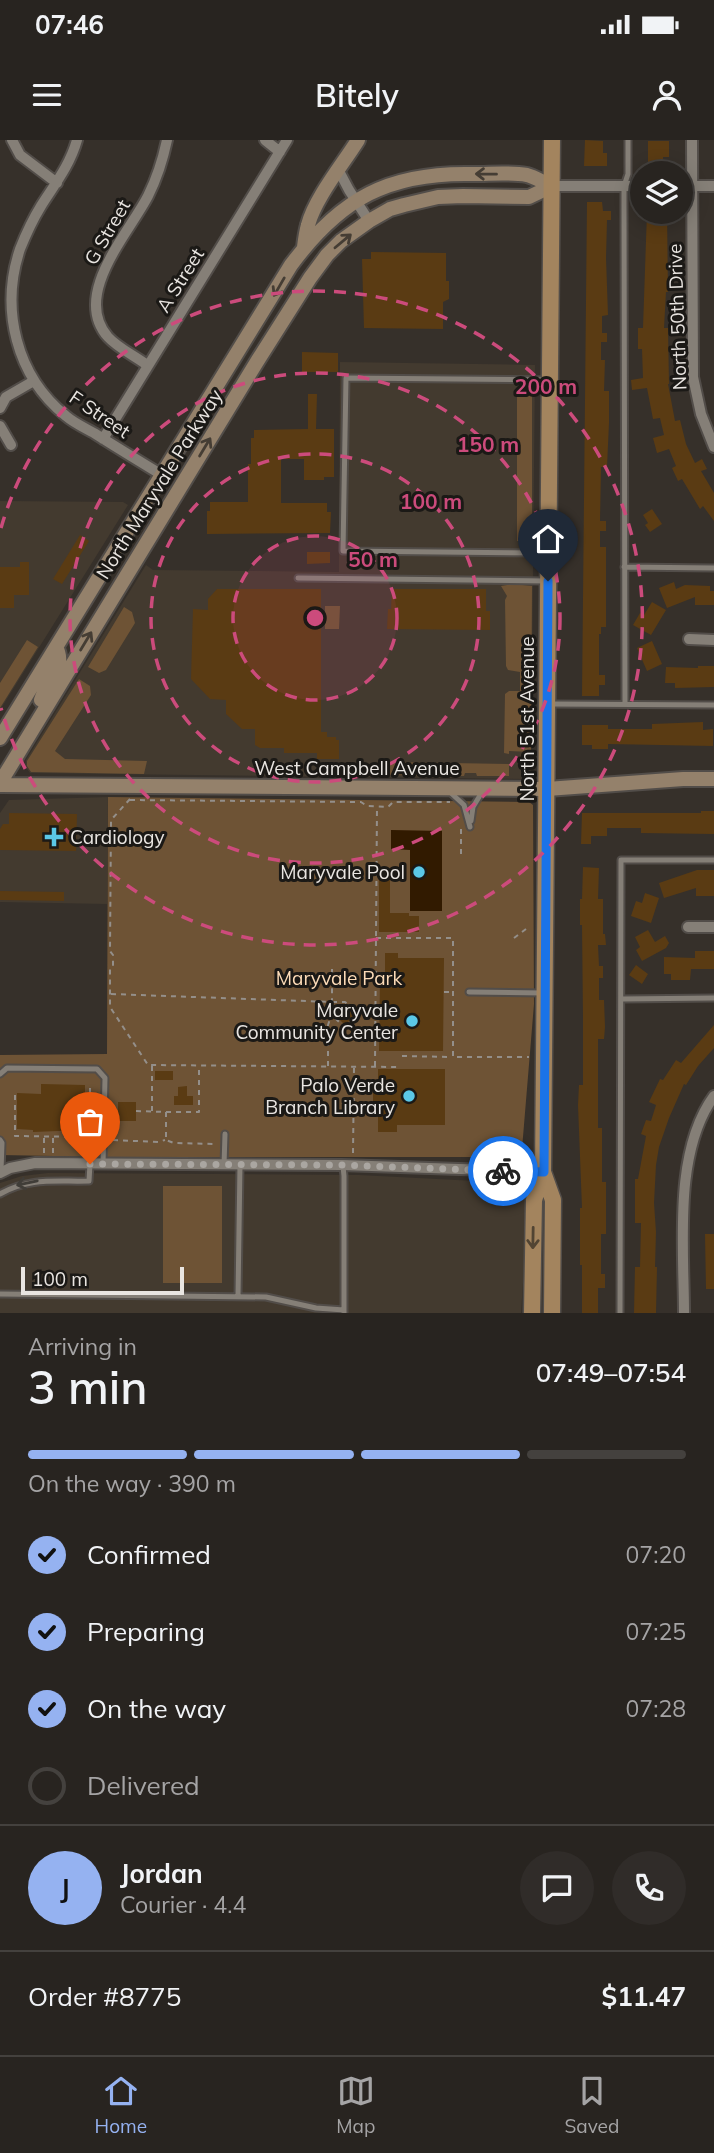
<!DOCTYPE html>
<meta charset="utf-8">
<style>
:root{--surface:#282420;--page:#302c29;--text:#f1f3f6;--muted:#a5a4a5;--line:#44413e;--accent:#95b2f1}
body{margin:0;font-family:Mulish,sans-serif;background:var(--page);color:var(--text);height:100vh;display:flex;flex-direction:column;font-size:26px;white-space:nowrap}
*{box-sizing:border-box;margin:0}
p{font-size:23px;color:var(--muted)}
.icon{flex:none;width:38px;height:38px;fill:none;stroke:currentColor;stroke-width:2;stroke-linecap:round;stroke-linejoin:round}
.map{position:relative;height:1173px;overflow:hidden}
.sheet{display:flex;flex-direction:column;background:var(--surface);flex:1}
.sheet>*{flex:none}
.buttons{position:absolute;left:630px;top:21px;display:grid;gap:14px}
.buttons a{display:grid;place-items:center;width:63px;height:63px;border-radius:50%;background:var(--surface);box-shadow:0 4px 18px #0003,0 0 0 2px var(--line);font-size:35px}
.scale{position:absolute;left:21px;bottom:18px;width:163px;box-sizing:border-box;padding-left:7px;border:4px solid #e9e5e1;border-top:0;font-size:19px;line-height:24px;white-space:nowrap;color:#e9e5e1;-webkit-text-stroke:5px #1b1916;paint-order:stroke}
.pin{position:absolute;display:grid;place-items:center;width:60px;height:60px;color:#fff;margin:-72px -30px;border-radius:50% 50% 50% 0;rotate:-45deg;box-shadow:0 0 7px #0007}
.pin .icon{rotate:45deg}
.courier{position:absolute;display:grid;place-items:center;width:70px;height:70px;margin:-35px;border:5px solid #1a73e8;border-radius:50%;background:#fff;color:#222;box-shadow:0 2px 9px #0007}
.headline em{font-style:normal;font-weight:600}
.headline div{display:flex;flex-direction:column-reverse}
.headline{display:flex;align-items:center;justify-content:space-between;height:119px;padding:0 28px}
h1{font-size:46px;font-weight:600;line-height:52px}
.bar{display:grid;grid-template-columns:repeat(4,1fr);gap:10px 7px;align-content:center;height:84px;padding:0 28px}
.bar i{height:9px;border-radius:5px;background:var(--line)}
.bar .selected{background:var(--accent)}
.bar p{grid-column:span 4}
.line{display:flex;align-items:center;gap:18px;padding:0 28px;border-top:2px solid var(--line)}
.line div{flex:1}
.round{display:grid;place-items:center;flex:none;width:74px;height:74px;border-radius:37px;background:var(--page)}
ol{padding:0 28px;list-style:none}
li{display:flex;align-items:center;gap:21px;height:77px}
li p{margin-inline-start:auto}
li .icon{padding:7px;border-radius:50%;background:var(--accent);color:#111;stroke-width:4}
li:last-child{color:var(--muted)}
li i{width:38px;height:38px;border:4px solid var(--line);border-radius:50%}
.status{display:flex;justify-content:space-between;align-items:center;height:49px;padding:0 35px;background:var(--surface);direction:ltr}
.status svg{height:19px;fill:currentColor}
header{display:flex;justify-content:space-between;align-items:center;height:91px;padding:0 28px;background:var(--surface);font-size:32px;font-weight:600}
.menu{display:flex;justify-content:space-around;align-items:center;height:98px;border-top:2px solid var(--line);background:var(--surface);font-size:19px;color:var(--muted)}
.menu a{display:grid;justify-items:center;gap:4px}
.menu .selected{color:var(--accent)}
.map>svg:first-child{display:block}
.built{fill:#433a2f}
.green{fill:#6e5335}
.water{fill:#311a00}
.building{fill:#5a3b13}
.lines{fill:none;stroke-linecap:round;stroke-linejoin:round}
.lane-casing{stroke:#524d49;stroke-width:9}
.street-casing{stroke:#524d49;stroke-width:14}
.secondary-casing{stroke:#524d49;stroke-width:18}
.primary-casing{stroke:#524d49;stroke-width:19}
.path{stroke:#948f8a;stroke-width:2;stroke-dasharray:5 5;stroke-linecap:butt}
.lane{stroke:#857f77;stroke-width:5}
.street{stroke:#857f77;stroke-width:10}
.secondary{stroke:#94816b;stroke-width:14}
.primary{stroke:#a3845e;stroke-width:16}
.oneway{stroke:#453d34}
.oneway2{stroke:#403d38}
.oneway3{stroke:#514433}
.done{stroke:#aaa6a1;stroke-width:7;stroke-dasharray:0 12.6}
.route{stroke:#1a73e8;stroke-width:9}
.ring{fill:none;stroke:#cc4b7c;stroke-width:3.5;stroke-dasharray:12 9}
.poi-dot{fill:#5bc8e7;stroke:#1b1916;stroke-width:2.5}
.labels{text-anchor:middle;dominant-baseline:central;stroke-width:6;stroke-linejoin:round;paint-order:stroke}
.street-label{font-size:19px;fill:#e9e5e1;stroke:#1b1916}
.poi-label{font-size:19px;fill:#e9e5e1;stroke:#1b1916;text-anchor:end}
.park-label{font-size:19px;fill:#fcdbb7;stroke:#1b1916}
.centre{fill:#cc4b7c;stroke:#1b1916;stroke-width:3.5}
.ring-label{font-size:21px;text-anchor:middle;font-weight:bold;fill:#cc4b7c;stroke:#1b1916;stroke-width:6;stroke-linejoin:round;paint-order:stroke}
</style>
<div class="status"><b>07:46</b><svg viewBox="0 0 49 12"><path d="M0 12V9h3v3zM5 12V6h3v6zM10 12V3h3v9zM15 12V0h3v12zM26 1h20v11H26zM47 4h2v5h-2z"/></svg></div>
<header><svg class="icon" aria-label="menu" viewBox="0 0 24 24"><path d="M4 6h16M4 12h16M4 18h16"/></svg>Bitely<svg class="icon" aria-label="person" viewBox="0 0 24 24"><circle cx="12" cy="8" r="4"/><path d="M4 21q1-7 8-7t8 7"/></svg></header>
<div class="map">
<svg width="714" height="1173" viewBox="0 0 714 1173">
<rect width="100%" height="100%" fill="#36302a"/>
<path class="built" d="M340,222L535,225L531,634L525,639L30,633L25,626L26,620L146,425L153,430L339,432Z
M0,361L123,362L128,365L0,570Z
M108,657L107,764L0,762V673L9,660Z
M48,1033L359,1035L517,1043L523,1049L526,1056L525,1113L521,1173H0V1043L22,1036Z"/>
<path class="green" d="M517,253H532V401H517Z
M513,444L532,446L531,612L509,611V614L504,613L505,554L509,551H520V532L508,530L506,526L505,460L507,456L501,446Z
M325,466H340L339,489H325Z
M124,467L132,472L135,483L106,530L99,533L88,527Z
M27,500L38,507L0,568V543Z
M79,539L90,546L91,555L55,611L65,619L147,621L144,634L31,632L27,626V621Z
M391,622L509,624V636H477L476,633H465L464,636L384,635L385,627Z
M108,657L529,662L533,665L534,864L522,1009L513,1021H506V1017H108L0,1015V915L107,914Z
M163,1046H222V1143H163Z"/>
<path class="water" d="M391,690L442,691V771H410V710L391,709Z"/>
<path class="building" d="M585,0L603,1V13H607V26H584Z
M648,1H669V17H663V25H648Z
M587,62H602L603,71H611V80H607L606,118L608,175L602,176V193H607V202H601V220H605L604,251H609V283L607,327H601L600,381H606V391H600V407H606V487H601V494H599V535H605V545H599V556H582Z
M647,72H667L668,152H666L664,188H668L669,244H668L675,281L680,280L686,304L695,323L702,319L707,329L701,331L714,353V381L703,366L700,369L682,339L678,341L672,328L676,326L669,309L657,313L653,298L664,295L660,278L653,279L647,248L632,250L631,240L643,238L642,209H638V188H643Z
M371,112L446,113V141H449V159L443,162V189L364,188L362,119H371Z
M302,212L338,213V232H302Z
M308,254H317L316,289H334V337H324V340H304V319H281V363H327V372H331L330,393L207,394V371H210V362H248V324H251V298H254V290L308,289Z
M652,369L662,384L650,392L645,385L648,383L643,375Z
M80,395L89,401L62,444L53,439Z
M307,412H330V423L307,424Z
M20,422H29V455H14V468H0V427H20Z
M674,442L676,449L685,445L710,446V451H714V465H695V457L667,468L659,448Z
M217,449H321V592H327V597H336V600H339V619H317V613H284V608H260L255,605V589H242L226,574V560L210,559L191,539L193,469L208,470V459Z
M392,449H486V471H490V490L387,489L388,469H391Z
M652,462L666,470L651,495L633,485L640,473L644,475Z
M652,501L662,524L647,531L637,508Z
M698,526H714V547L675,548V543H665L666,527L698,528Z
M703,582V590L713,589V606L608,604V609H592V605H582V585H608V589H652V584Z
M701,671H714V694L641,693V688H607V696H591V704H581L582,673H701Z
M9,673L77,674L76,711L0,710V689L3,684H9Z
M583,727L599,728L598,759H603V794H605L606,805H598L599,826H603V838H599V860H604L605,887L604,899H598V988H602V1042H606V1094H601V1134H605V1148H598V1173H582V1125H580V1068H582L578,965L579,945H583V878L582,785H580V759H582Z
M379,729H390V773H409V776H419V792H379Z
M697,730H714V756H696V748L664,758L659,743Z
M0,751L64,752V761L0,760Z
M645,753L659,758L651,783L631,776L636,761L642,763Z
M648,790L655,802L665,796L669,803L666,808L642,821L636,810L640,807L635,797Z
M695,811H714V829H691L690,840H671V834H664V817L695,818Z
M385,813H398V818H444L443,911H379L380,841H385Z
M636,825L648,834L642,844L629,835Z
M345,865L355,875L345,885L335,875Z
M714,885V908L698,926L686,945L684,944L669,978L659,1007L656,1025L654,1063L656,1092L655,1127H657L656,1173H634L635,1127H640L641,1083H635V1039H638L646,996L641,994L646,980L651,981L656,965L649,962L660,939L663,940L676,920L681,923Z
M378,929H445V985H397V992H378V965H373V947H378Z
M155,931H173V940H155Z
M41,944L85,945V977H83V990L33,992V990L17,989V953L41,954Z
M187,946V956H193V965H174V956H178V947Z
M118,962H136V981H118Z
M705,1094H714V1149H706Z"/>
<g class="lines">
<defs>
<path id="lane" d="M545,413L343,411L346,238L548,240
M624,427L714,428
M298,438L547,441
M625,563L624,66V46L628,34V0
M551,564L714,565
M451,653L464,665L470,687
M471,681L473,667L482,652
M469,852L543,853
M622,859L714,858
M0,934L7,928L97,929L105,938L103,1024
M0,1000L2,1003L1,1031
M224,1025L225,994
M343,1026L344,1036V1173
M0,1054C29,1037 57,1042 89,1041L90,1024
M0,1154L266,1157L316,1168L344,1170
M238,1156L240,1025
M620,1173L621,720H714"/>
<path id="street" d="M12,0L20,15L57,43
M77,0C70,25 55,44 41,66C33,79 26,94 20,109C0,169 16,236 66,276C74,283 85,288 94,293C116,307 139,321 162,335
M265,0L280,12
M692,0L693,237L701,274L714,307
M339,31L349,50L369,81
M552,46H642
M681,46H714
M147,225C135,216 118,208 108,197C71,155 129,93 148,56C157,38 163,19 167,0
M0,268L6,257L32,242
M0,286L11,305
M103,299L287,0
M689,499L714,500
M688,787H714
M0,1033L10,1028L35,1023L342,1025L543,1032
M684,1173C684,1107 673,1012 714,956"/>
<path id="secondary" d="M304,107C305,99 306,92 308,85C315,58 343,24 358,0
M41,560C47,540 67,528 56,507
M0,598L291,125C341,58 389,32 473,34C491,34 510,32 527,35C535,37 544,43 552,46
M0,643L258,220L310,138L327,115L341,101L369,81L390,69L404,65L438,57L463,56L529,57L552,46
M0,645L547,649L683,639H714"/>
<path id="primary" d="M543,1032L553,1060L552,1173
M532,1173L534,1060L543,1032L552,0"/>
</defs>
<use href="#lane" class="lane-casing"/>
<use href="#street" class="street-casing"/>
<use href="#secondary" class="secondary-casing"/>
<use href="#primary" class="primary-casing"/>
<path class="path" d="M130,659L111,680L110,811L113,815V826L110,829V867L148,925L397,927
M130,660L361,662L367,666L388,667L393,662H450
M461,714V689
M376,798H453V917H529
M514,798L530,786
M444,852H452
M111,854L332,862V829
M332,862H345L358,874V877L348,888L344,887L332,875Z
M402,916L452,917
M152,926V972
M328,926V885L331,876
M375,926L377,667
M15,955V996L90,997V945
M136,971L166,972V1000L174,1003L215,1004
M166,972H199V927
M113,1000L158,1002L165,1000
M44,1013V998
M53,1013V997
M353,1013L354,928"/>
<use href="#lane" class="lane"/>
<use href="#street" class="street"/>
<use href="#secondary" class="secondary"/>
<use href="#primary" class="primary"/>
</g>
<defs><path id="oneway-shaft" d="M-6 0H5M1.5-3L5.5 0L1.5 3" fill="none" stroke-width="1.6" stroke-linecap="round" stroke-linejoin="round" transform="scale(1.75)"/></defs>
<g class="oneway">
<use href="#oneway-shaft" transform="translate(486 34) rotate(-179)"/>
<use href="#oneway-shaft" transform="translate(343 101) rotate(-40)"/>
<use href="#oneway-shaft" transform="translate(279 147) rotate(120)"/>
<use href="#oneway-shaft" transform="translate(205 307) rotate(-59)"/>
<use href="#oneway-shaft" transform="translate(86 501) rotate(-59)"/>
</g>
<use class="oneway2" href="#oneway-shaft" transform="translate(27 1043) rotate(168)"/>
<use class="oneway3" href="#oneway-shaft" transform="translate(533 1098) rotate(91)"/>
<g class="lines">
<path class="done" d="M90,1024L342,1025L503,1031"/>
<path class="route" d="M503,1031L544,1032L548,441"/>
</g>
<circle cx="315" cy="478" r="82" fill="#cc4b7c" fill-opacity=".12"/>
<g class="ring">
<circle cx="315" cy="478" r="82"/>
<circle cx="315" cy="478" r="164"/>
<circle cx="315" cy="478" r="245"/>
<path d="M1 388A327 327 0 1 1 1 568"/>
</g>
<g class="poi-dot">
<path d="M50.5 686.5h7v7h7v7h-7v7h-7v-7h-7v-7h7z"/>
<circle cx="419" cy="732" r="7"/>
<circle cx="412" cy="881" r="7"/>
<circle cx="409" cy="956" r="7"/>
</g>
<g class="labels">
<g class="street-label">
<text transform="translate(107 92) rotate(-60)">G Street</text>
<text transform="translate(180 140) rotate(-58)">A Street</text>
<text transform="translate(677 177) rotate(-92)">North 50th Drive</text>
<text transform="translate(100 274) rotate(34)">F Street</text>
<text transform="translate(159 344) rotate(-58)">North Maryvale Parkway</text>
<text transform="translate(527 579) rotate(-90)">North 51st Avenue</text>
<text x="357" y="628">West Campbell Avenue</text>
</g>
<g class="poi-label">
<text x="70" y="697" text-anchor="start">Cardiology</text>
<text x="405" y="732">Maryvale Pool</text>
<text x="398" y="870">Maryvale<tspan x="398" dy="22">Community Center</tspan></text>
<text x="395" y="945">Palo Verde<tspan x="395" dy="22">Branch Library</tspan></text>
</g>
<g class="park-label">
<text x="339" y="838">Maryvale Park</text>
</g>
</g>
<circle cx="315" cy="478" r="10" class="centre"/>
<g class="ring-label">
<text x="546" y="254">200 m</text>
<text x="488" y="312">150 m</text>
<text x="431" y="369">100 m</text>
<text x="373" y="427">50 m</text>
</g>
</svg>
<div class="buttons">
<a><svg class="icon" aria-label="layers" viewBox="0 0 24 24"><path d="M12 4l9 5-9 5-9-5zM3 14l9 5 9-5"/></svg></a>
</div>
<div class="scale">100 m</div>
<div class="pin" style="left:90px;top:1024px;background:#ea580c"><svg class="icon" aria-label="bag" viewBox="0 0 24 24"><path d="M5 8h14l-1 12H6zM9 8a3 3 0 0 1 6 0"/></svg></div>
<div class="pin" style="left:548px;top:441px;background:#1f2937"><svg class="icon" aria-label="home" viewBox="0 0 24 24"><path d="M3 11l9-7 9 7M6 9v11h12V9"/></svg></div>
<div class="courier" style="left:503px;top:1031px"><svg class="icon" aria-label="bike" viewBox="0 0 24 24"><circle cx="6" cy="16" r="4"/><circle cx="18" cy="16" r="4"/><path d="M6 16l4-8h5l3 8M10 8l3 8H6M13 5h3"/></svg></div>
</div>
<section class="sheet">
<div class="headline"><div><h1>3 min</h1><p>Arriving in</p></div><em>07:49–07:54</em></div>
<div class="bar"><i class="selected"></i><i class="selected"></i><i class="selected"></i><i></i><p>On the way · 390 m</p></div>
<ol>
<li><svg class="icon" aria-label="check" viewBox="0 0 24 24"><path d="M5 12l5 5 9-10"/></svg>Confirmed<p>07:20</p></li>
<li><svg class="icon" aria-label="check" viewBox="0 0 24 24"><path d="M5 12l5 5 9-10"/></svg>Preparing<p>07:25</p></li>
<li><svg class="icon" aria-label="check" viewBox="0 0 24 24"><path d="M5 12l5 5 9-10"/></svg>On the way<p>07:28</p></li>
<li><i></i>Delivered</li>
</ol>
<div class="line" style="height:126px"><b class="round" style="background:var(--accent);color:#111">J</b><div><b>Jordan</b><p>Courier · 4.4</p></div><a class="round"><svg class="icon" aria-label="chat" viewBox="0 0 24 24"><path d="M4 5h16v11H9l-5 4z"/></svg></a><a class="round"><svg class="icon" aria-label="phone" viewBox="0 0 24 24"><path d="M5 4h4l2 5-3 2q2 4 5 5l2-3 5 2v4C11 20 4 13 5 4z"/></svg></a></div>
<div class="line" style="height:91px"><div>Order #8775</div><b>$11.47</b></div>
</section>
<nav class="menu">
<a class="selected"><svg class="icon" aria-label="home" viewBox="0 0 24 24"><path d="M3 11l9-7 9 7M6 9v11h12V9"/></svg>Home</a>
<a><svg class="icon" aria-label="map" viewBox="0 0 24 24"><path d="M3 6l6-2 6 2 6-2v14l-6 2-6-2-6 2zM9 4v14M15 6v14"/></svg>Map</a>
<a><svg class="icon" aria-label="saved" viewBox="0 0 24 24"><path d="M7 4h10v16l-5-4-5 4z"/></svg>Saved</a>
</nav>
